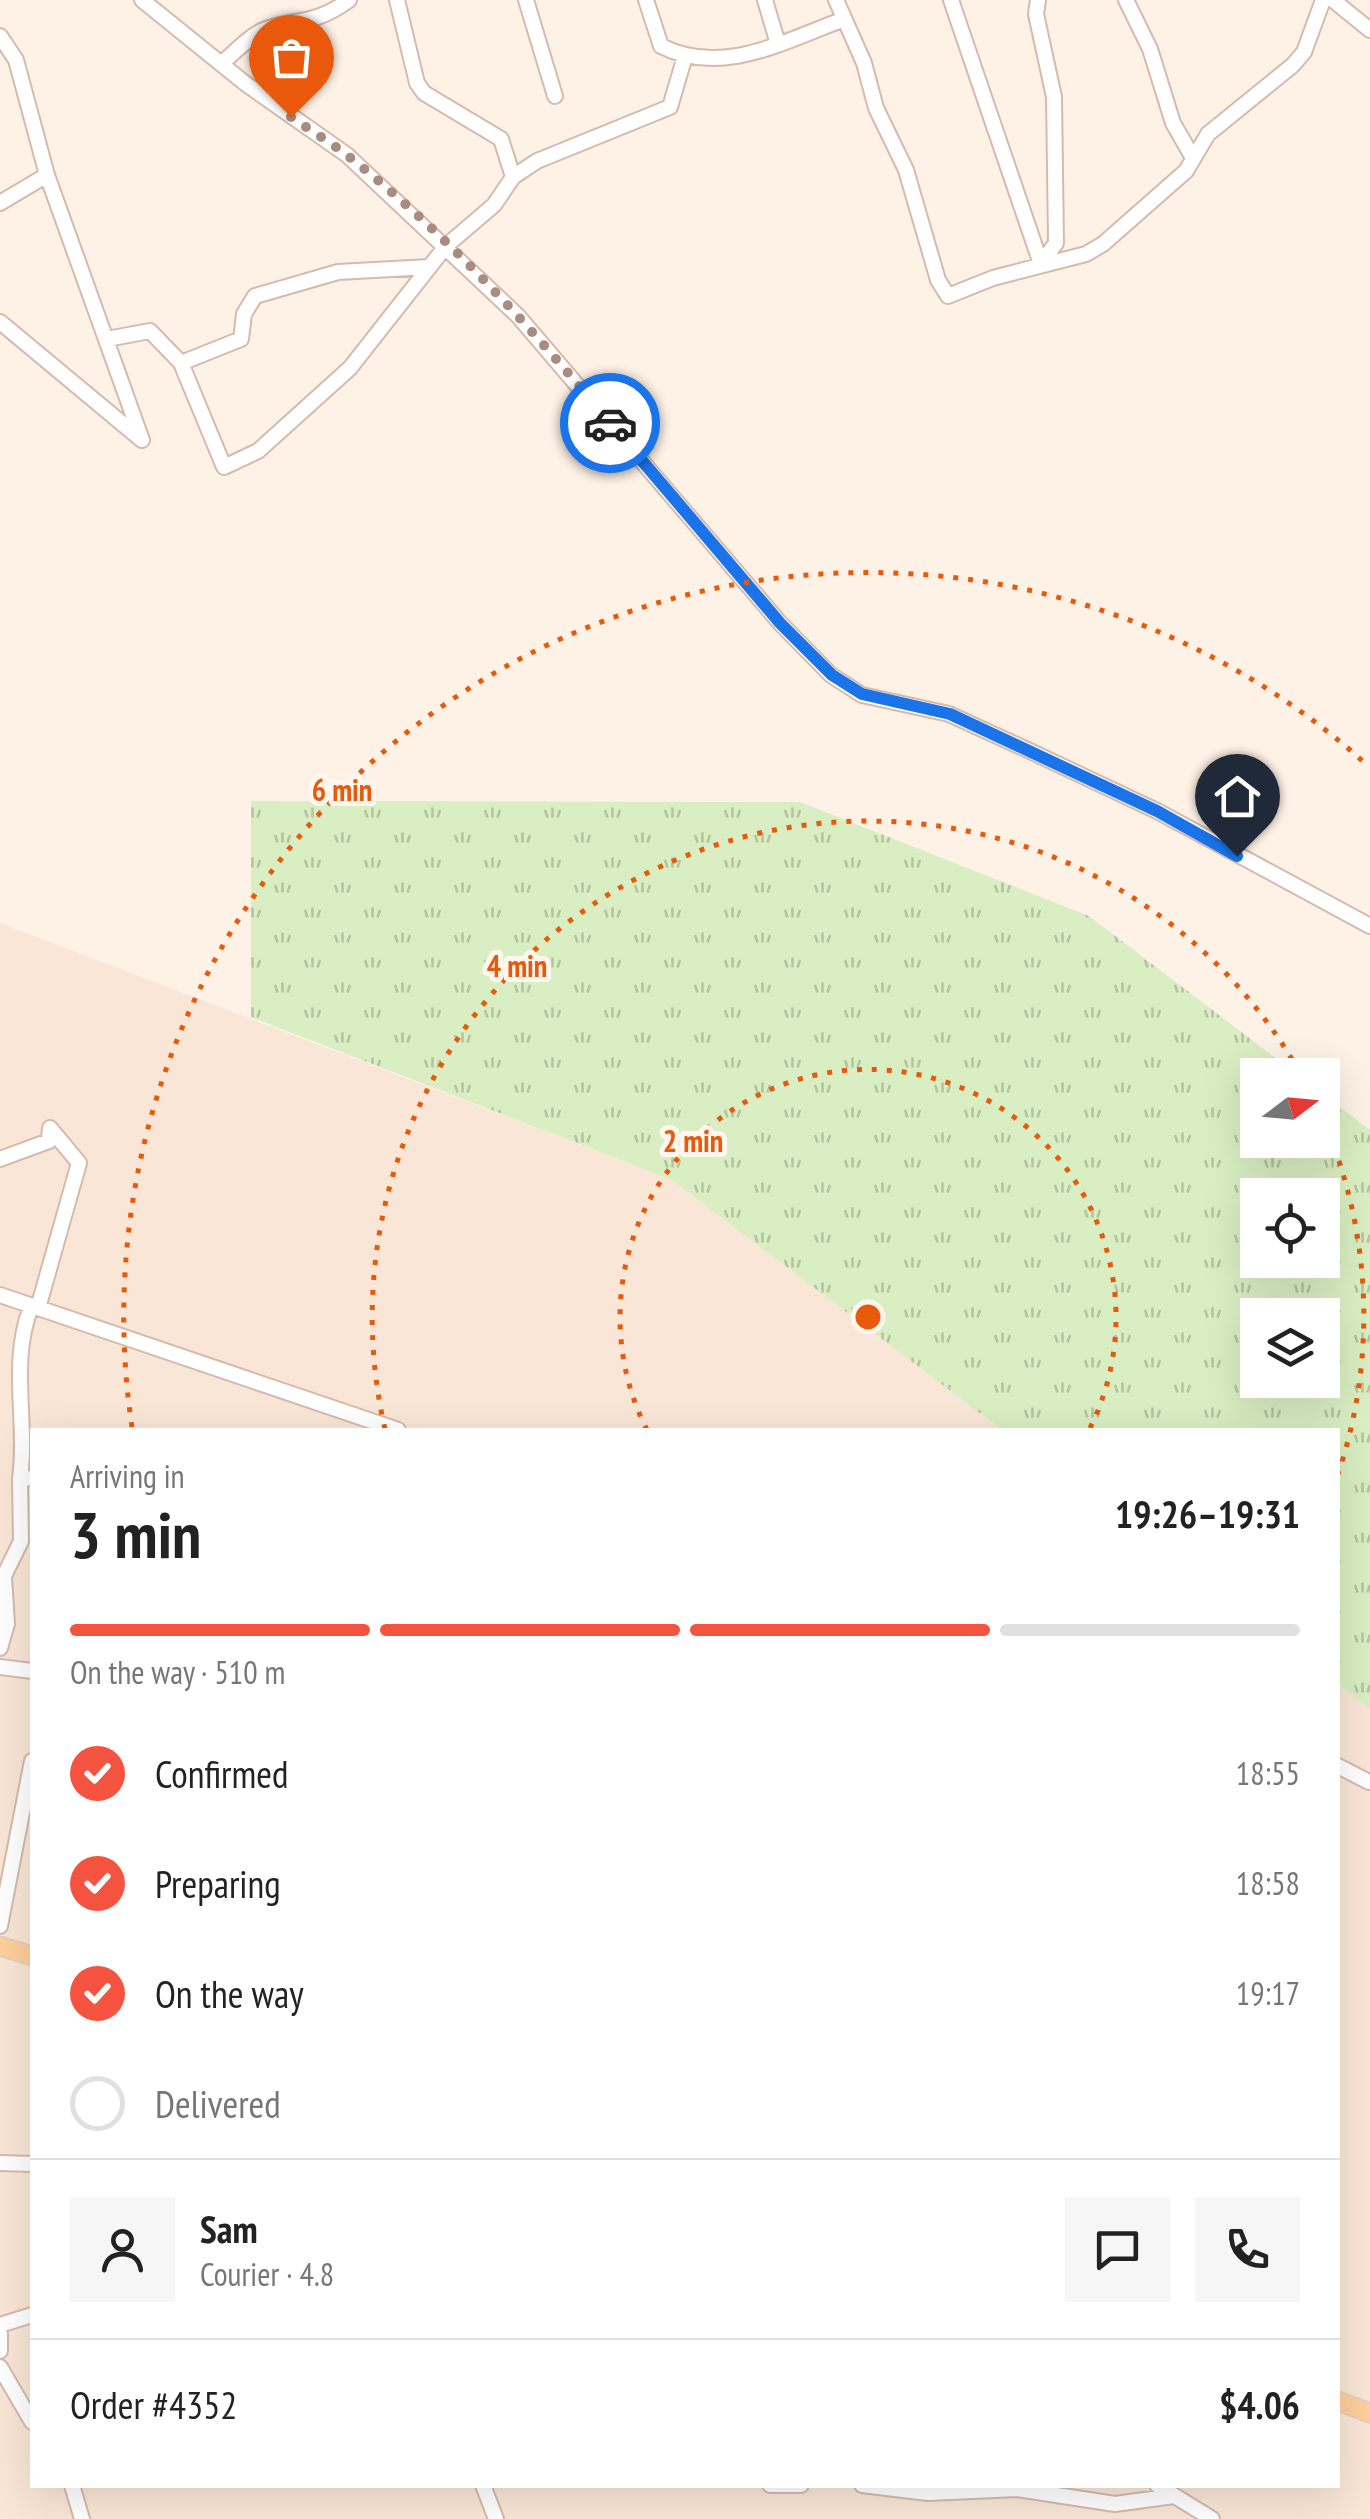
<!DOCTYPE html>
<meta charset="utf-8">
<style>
:root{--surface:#fff;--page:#f6f6f6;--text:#222;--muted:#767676;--line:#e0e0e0;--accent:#f4533f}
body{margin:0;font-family:"PT Sans Narrow",sans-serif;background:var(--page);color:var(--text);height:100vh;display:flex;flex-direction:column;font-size:38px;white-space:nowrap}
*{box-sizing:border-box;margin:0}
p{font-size:32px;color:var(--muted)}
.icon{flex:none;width:55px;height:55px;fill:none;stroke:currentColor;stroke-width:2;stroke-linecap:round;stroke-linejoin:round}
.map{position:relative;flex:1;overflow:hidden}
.sheet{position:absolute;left:30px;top:1428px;width:1310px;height:1060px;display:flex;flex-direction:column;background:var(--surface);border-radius:0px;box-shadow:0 10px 40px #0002}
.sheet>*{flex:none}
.needle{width:65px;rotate:74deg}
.tools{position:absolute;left:1240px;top:1058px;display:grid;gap:20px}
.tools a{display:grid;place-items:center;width:100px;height:100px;border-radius:0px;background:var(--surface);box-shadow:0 10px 40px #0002;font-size:50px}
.pin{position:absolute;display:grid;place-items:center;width:85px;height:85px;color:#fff;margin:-102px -42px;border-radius:50% 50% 50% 0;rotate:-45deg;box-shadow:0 0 10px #0007}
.pin .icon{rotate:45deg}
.courier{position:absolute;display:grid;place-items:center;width:100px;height:100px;margin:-50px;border:8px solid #1a73e8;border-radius:50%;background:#fff;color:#222;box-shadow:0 2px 12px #0007}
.head em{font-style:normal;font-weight:700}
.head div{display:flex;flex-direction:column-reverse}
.head{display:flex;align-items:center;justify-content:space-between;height:170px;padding:0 40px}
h1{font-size:65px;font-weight:700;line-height:75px}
.bar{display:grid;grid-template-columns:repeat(4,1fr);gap:15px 10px;align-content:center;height:120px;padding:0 40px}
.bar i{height:12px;border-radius:8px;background:var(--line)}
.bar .active{background:var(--accent)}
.bar p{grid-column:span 4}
.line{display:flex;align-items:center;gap:25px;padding:0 40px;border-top:2px solid var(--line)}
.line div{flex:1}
.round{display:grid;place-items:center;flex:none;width:105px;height:105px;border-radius:0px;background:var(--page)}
ol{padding:0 40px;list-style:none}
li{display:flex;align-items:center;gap:30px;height:110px}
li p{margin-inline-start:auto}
li .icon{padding:10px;border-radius:50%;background:var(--accent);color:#fff;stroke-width:4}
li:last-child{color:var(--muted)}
li i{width:55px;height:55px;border:5px solid var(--line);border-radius:50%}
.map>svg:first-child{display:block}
.residential{fill:#f9e6d6}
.grass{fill:url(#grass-tufts);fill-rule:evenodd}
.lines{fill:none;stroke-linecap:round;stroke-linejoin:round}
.minor-casing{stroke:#d5baad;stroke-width:18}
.major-casing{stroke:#dacfcb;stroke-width:21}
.minor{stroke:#fff;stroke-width:14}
.major{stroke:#ffcf9c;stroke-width:18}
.done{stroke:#a98b7f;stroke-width:10;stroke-dasharray:0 18}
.route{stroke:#1a73e8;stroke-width:12}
.ring{fill:none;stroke:#e8590c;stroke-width:5;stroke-dasharray:5 10}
.centre{fill:#e8590c;stroke:#fff7ee;stroke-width:5}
.ring-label{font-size:30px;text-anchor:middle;font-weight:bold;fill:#e8590c;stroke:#fff7ee;stroke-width:10;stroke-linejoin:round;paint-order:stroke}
</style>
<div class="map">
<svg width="1370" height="2519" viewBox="0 0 1370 2519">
<defs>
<pattern id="grass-tufts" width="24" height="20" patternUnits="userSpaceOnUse" patternTransform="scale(2.5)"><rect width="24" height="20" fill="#d9eec2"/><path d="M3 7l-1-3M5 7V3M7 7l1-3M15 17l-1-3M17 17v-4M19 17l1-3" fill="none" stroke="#b5c39f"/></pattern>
</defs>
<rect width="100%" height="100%" fill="#fef2e6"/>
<path class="residential" d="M0,923L672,1180L1002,1430H32V2485H1338V1684L1370,1709V2519H0Z"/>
<path class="grass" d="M251,801L800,802L1089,916L1298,1075H1258V1140H1322L1323,1094L1370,1130V1709L1338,1684V1430H1002L672,1180L251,1017ZM1258,1195H1322V1260H1258ZM1258,1315H1322V1380H1258Z"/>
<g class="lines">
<defs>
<path id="minor" d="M142,0L246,84L347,155L518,316L780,623L831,675L862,695L949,714L1032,752L1157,811L1370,926
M397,0L417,83L424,93L501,139L513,177
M526,0L555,96
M646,0L661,46C722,77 784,41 842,20
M765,0L778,44
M836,0L864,63L876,108L906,170L938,280L948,296L993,278L1086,254L1103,244L1186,171L1208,134L1293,65L1304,52L1323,0
M951,0L1041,264
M1038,0L1036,14L1054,97L1056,243L1041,264
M1126,0L1150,49L1173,123L1193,158
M1333,0L1370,30
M0,36L16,60L47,175L142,440
M221,64C234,53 250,35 266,29C300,17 313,26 349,0
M0,203L47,175
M0,322L142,440
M107,339L150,331L181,363L241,339L244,314L255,296L338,272L429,267
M181,363L224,467L258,451L350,368L446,246L494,205L513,177L537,161L670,107L685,56
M0,1159L49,1141L50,1128L79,1163L38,1308
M0,1295L398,1430
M31,1307C9,1363 28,1422 20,1479L32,1478
M0,1648L7,1624L4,1576L21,1541L20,1479
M0,1667L32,1671
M1338,1766L1369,1782
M0,1926L32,1761
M0,2163L32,2164
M0,2325L32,2315
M0,2333V2351
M0,2367L32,2422
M72,2485L82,2519
M483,2485L496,2519
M770,2485H801
M862,2485L928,2493L1017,2489L1115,2504L1174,2496
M1157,2485L1212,2519"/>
<path id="major" d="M0,1946L32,1956
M1338,2401L1370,2413"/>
</defs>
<use href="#minor" class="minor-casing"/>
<use href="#major" class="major-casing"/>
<use href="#minor" class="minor"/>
<use href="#major" class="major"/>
</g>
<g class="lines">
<path class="done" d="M291,117C310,130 330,142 348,156C445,232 532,328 610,423"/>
<path class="route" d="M610,423L780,623L832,675L862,694L950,714L1157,811L1237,856"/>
</g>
<g class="ring">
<path d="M647 1430A248 248 0 1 1 1089 1430"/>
<path d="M385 1429A496 496 0 0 1 1300 1073M1323 1119A496 496 0 0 1 1338 1474"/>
<path d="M132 1427A744 744 0 0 1 1366 764"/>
</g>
<circle cx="868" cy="1317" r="15" class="centre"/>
<g class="ring-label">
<text x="342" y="801">6 min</text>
<text x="517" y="977">4 min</text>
<text x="693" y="1152">2 min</text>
</g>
</svg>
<div class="tools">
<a><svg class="needle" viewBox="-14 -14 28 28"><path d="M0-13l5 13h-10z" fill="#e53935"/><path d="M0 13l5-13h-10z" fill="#767676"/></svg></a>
<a><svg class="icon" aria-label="locate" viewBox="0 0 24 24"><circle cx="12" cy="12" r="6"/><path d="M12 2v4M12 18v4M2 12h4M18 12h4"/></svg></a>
<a><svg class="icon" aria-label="layers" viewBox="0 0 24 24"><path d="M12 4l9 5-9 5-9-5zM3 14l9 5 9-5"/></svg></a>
</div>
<div class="pin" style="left:291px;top:117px;background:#ea580c"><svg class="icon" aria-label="bag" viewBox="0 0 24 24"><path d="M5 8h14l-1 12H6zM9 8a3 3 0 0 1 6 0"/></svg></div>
<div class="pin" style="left:1237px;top:856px;background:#1f2937"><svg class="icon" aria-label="home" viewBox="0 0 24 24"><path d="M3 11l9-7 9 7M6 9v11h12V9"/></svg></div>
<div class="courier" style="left:610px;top:423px"><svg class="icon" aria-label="car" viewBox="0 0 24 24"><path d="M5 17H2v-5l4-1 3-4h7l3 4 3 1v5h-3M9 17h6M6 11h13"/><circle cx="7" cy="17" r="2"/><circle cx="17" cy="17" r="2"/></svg></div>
<section class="sheet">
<div class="head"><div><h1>3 min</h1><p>Arriving in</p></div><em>19:26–19:31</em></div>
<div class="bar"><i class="active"></i><i class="active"></i><i class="active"></i><i></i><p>On the way · 510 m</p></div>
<ol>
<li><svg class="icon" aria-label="check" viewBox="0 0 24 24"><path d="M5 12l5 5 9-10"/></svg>Confirmed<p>18:55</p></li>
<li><svg class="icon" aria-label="check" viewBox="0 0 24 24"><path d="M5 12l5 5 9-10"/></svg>Preparing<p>18:58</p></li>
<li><svg class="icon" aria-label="check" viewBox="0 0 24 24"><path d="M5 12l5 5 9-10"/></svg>On the way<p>19:17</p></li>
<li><i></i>Delivered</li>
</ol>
<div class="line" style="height:180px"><a class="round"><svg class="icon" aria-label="person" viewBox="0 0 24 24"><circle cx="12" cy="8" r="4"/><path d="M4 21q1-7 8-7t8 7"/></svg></a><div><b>Sam</b><p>Courier · 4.8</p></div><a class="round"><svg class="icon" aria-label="chat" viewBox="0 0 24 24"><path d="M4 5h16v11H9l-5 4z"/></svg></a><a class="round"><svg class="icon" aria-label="phone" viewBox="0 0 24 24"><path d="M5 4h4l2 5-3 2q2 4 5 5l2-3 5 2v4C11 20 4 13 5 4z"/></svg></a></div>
<div class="line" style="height:130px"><div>Order #4352</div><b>$4.06</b></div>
</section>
</div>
